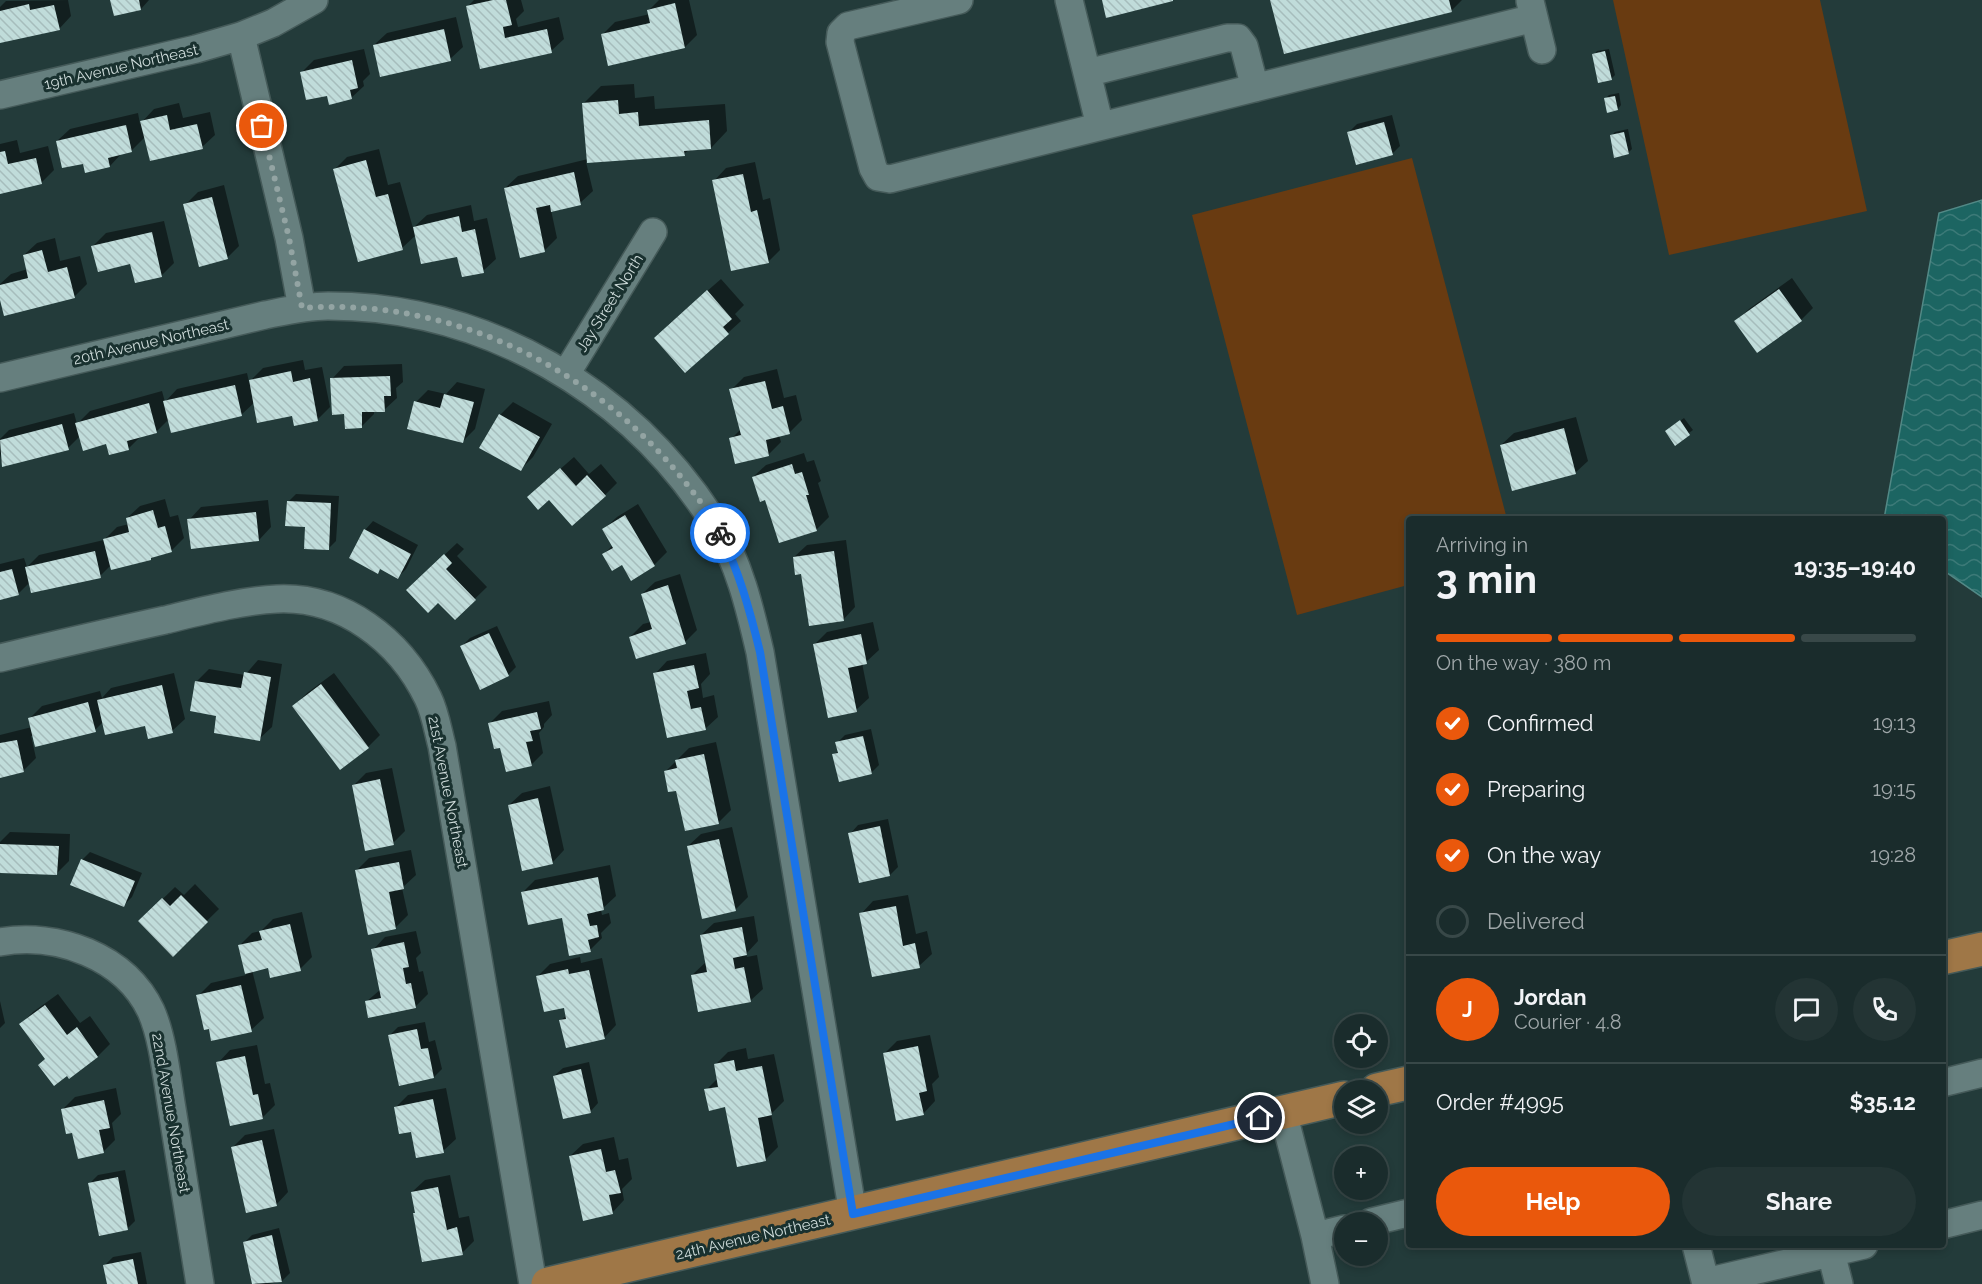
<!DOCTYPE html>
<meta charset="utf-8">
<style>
:root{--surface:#1a2c2c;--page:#233434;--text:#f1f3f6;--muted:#9fa7a9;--line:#384848;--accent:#ea580c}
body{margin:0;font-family:Raleway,sans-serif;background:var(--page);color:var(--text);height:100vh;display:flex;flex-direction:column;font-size:22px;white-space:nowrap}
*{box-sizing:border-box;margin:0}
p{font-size:20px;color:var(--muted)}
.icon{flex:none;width:33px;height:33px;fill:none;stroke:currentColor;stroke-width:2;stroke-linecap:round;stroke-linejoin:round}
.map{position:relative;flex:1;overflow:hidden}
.details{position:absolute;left:1406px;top:516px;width:540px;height:732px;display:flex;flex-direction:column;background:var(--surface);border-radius:6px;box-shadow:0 3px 9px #0003,0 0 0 2px var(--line)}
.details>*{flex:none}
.buttons{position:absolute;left:1334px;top:1014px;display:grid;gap:12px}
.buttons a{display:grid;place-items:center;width:54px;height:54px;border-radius:50%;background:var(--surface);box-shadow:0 3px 9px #0003,0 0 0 2px var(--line);font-size:30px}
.pin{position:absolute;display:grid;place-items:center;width:51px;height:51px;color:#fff;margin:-26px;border:3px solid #fff;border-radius:50%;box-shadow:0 2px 6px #0007}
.courier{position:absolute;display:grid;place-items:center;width:60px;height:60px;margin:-30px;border:4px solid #1a73e8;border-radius:50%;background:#fff;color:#222;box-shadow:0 2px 8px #0007}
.summary em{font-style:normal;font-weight:700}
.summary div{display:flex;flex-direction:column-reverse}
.summary{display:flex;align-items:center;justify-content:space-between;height:102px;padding:0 30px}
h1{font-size:39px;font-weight:700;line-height:45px}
.bar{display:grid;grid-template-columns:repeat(4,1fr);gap:9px 6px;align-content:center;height:72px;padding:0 30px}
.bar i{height:8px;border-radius:4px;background:var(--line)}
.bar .current{background:var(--accent)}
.bar p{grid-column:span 4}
.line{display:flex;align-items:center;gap:15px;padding:0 30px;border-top:2px solid var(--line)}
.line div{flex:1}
.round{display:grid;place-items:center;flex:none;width:63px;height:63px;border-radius:32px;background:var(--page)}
ol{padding:0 30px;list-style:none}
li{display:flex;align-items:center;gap:18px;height:66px}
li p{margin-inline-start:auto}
li .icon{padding:6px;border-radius:50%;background:var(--accent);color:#fff;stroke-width:4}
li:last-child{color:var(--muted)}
li i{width:33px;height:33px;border:3px solid var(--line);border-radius:50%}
.cta{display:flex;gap:12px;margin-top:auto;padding:12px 30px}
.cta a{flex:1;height:69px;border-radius:36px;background:var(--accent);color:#fff;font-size:24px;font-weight:700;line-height:69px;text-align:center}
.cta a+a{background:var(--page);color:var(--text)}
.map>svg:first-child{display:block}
.pitch{fill:#693b11}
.water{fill:url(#water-waves);stroke:#528986;stroke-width:1.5}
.shadow{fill:#0007}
.building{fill:url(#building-back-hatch)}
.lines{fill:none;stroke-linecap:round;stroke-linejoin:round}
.minor-casing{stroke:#455a59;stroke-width:30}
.major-casing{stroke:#455a59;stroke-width:36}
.minor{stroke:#667f7e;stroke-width:27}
.major{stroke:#9f7747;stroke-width:33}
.done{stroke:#93a4a3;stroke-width:6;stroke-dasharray:0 10.8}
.route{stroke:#1a73e8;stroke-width:8}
.labels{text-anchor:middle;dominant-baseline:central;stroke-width:6;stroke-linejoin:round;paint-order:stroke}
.street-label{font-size:15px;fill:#cfdcdb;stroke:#19312f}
</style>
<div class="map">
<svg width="1982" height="1284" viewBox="0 0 1982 1284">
<defs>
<pattern id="water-waves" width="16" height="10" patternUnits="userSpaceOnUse" patternTransform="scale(1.5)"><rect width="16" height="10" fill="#1c6562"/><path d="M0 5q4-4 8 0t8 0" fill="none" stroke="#3c7a78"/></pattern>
<pattern id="building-back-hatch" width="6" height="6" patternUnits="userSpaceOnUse" patternTransform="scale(1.5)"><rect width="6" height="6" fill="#c0dcda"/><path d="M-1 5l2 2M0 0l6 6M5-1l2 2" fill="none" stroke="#a6bdbc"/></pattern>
</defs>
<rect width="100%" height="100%" fill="#233b3a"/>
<path class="pitch" d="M1613,0H1820L1867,211L1669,255Z
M1412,158L1507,519H1408V585L1297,615L1192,215Z"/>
<path class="water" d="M1982,200V597L1943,570L1942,519H1884L1939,213Z"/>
<path class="shadow" d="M68,0L71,16L59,29L0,42V7L6,1Z
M111,0H149L141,9Z
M474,0H521L524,11L516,19L518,27L559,17L564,39L551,51L481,68L467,7Z
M659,0H689L697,35L685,47L602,35L615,22L650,14L649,10Z
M1272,0H1462L1452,10L1285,52Z
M456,17L463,47L450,59L374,45L387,33Z
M364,49L370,74L363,81L364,86L351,98L328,94L301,73L314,60Z
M1609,49L1615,75L1611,79L1594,55L1597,51Z
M634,84L635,98L654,96L655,109L725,104L727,131L711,148L689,150L684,154L586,162L593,191L580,203L551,210L557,238L545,250L521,256L505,188L518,176L588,159L584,103L601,86Z
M1619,93L1621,105L1618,109L1605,99L1609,95Z
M179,103L183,118L210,112L215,135L202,147L145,137L131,151L122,153L110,166L57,141L70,129L138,113L140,124L154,109Z
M1392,115L1400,146L1392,154L1349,132L1357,124Z
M1628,129L1632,149L1628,153L1611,136L1615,132Z
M17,140L20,153L48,146L54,170L41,183L0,192V144Z
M379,149L388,185L400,182L413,228L427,215L471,205L474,221L487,218L496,259L483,271L458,255L416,235L402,248L334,170L347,157Z
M755,162L763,200L770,198L780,250L768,262L714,181L726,168Z
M224,185L239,246L227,258L185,205L198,192Z
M164,221L174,263L161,276L93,246L106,233Z
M55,238L60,261L80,256L87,284L74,297L0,299V284L11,274L28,269L24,255L37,243Z
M1792,278L1813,308L1801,320L1736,321L1749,309Z
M721,279L744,305L735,314L741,321L686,371L668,325Z
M303,360L305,370L322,367L330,407L318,419L295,424L293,414L255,402L241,415L169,419L157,431L142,435L129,448L80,436L68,448L3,466L0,454V439L9,430L74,413L77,424L90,411L162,391L165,402L177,389L247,373L249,382L263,368Z
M402,364L403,382L396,388L397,398L384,410L374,411V414L362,426L346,412L332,379L344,366Z
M777,369L784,398L796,395L802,420L789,433L779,435L781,442L769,454L731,439L741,429L731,390L744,377Z
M457,382L485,389L475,429L462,442L416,402L428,390L446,394Z
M513,402L552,424L533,457L520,470L482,448L500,415Z
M1576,417L1588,461L1575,473L1501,445L1514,433Z
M1684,418L1693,430L1675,443L1670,428Z
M804,453L807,462L814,460L821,481L818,483L829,517L816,530L766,498L753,477L766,465Z
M574,457L589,474L601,464L617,483L605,495L542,485Z
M296,494L339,496L336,541L328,549L288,502Z
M165,499L170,517L178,515L184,538L171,551L154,556L150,559L111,565L100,576L30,582L18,594L0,599V564L24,558L27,567L39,555L104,540L117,527L129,524L127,518L140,506Z
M268,500L271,527L259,540L189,520L201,507Z
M638,504L667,552L654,565L631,579L622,563L604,554L613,545L604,529L617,517Z
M373,521L418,545L406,569L398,577L381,568L351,558L365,530Z
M846,540L855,607L843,620L803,573L794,557L807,545Z
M457,543L464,549L457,556L487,587L455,618L421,577Z
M680,574L697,630L685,642L630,637L643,624L651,622L642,594L655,582Z
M873,622L879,650L866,662L862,663L869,698L856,710L814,645L827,632Z
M497,626L516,667L508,675L462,646L470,638Z
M706,653L710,674L701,684L703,698L714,695L718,717L705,729L655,674L667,661Z
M258,660L282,664L272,727L259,739L218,715L197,681L209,669L245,675Z
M174,673L185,719L172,731L146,724L104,721L95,730L31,736L36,758L23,771L0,776V735L32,727L29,719L42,706L100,691L102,698L111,688Z
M334,673L380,735L368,747L294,706L307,693Z
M549,701L552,715L544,724V727L539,733L543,753L531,765L502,746L490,723L502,711Z
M871,729L879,765L871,773L834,755L839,750L837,743L845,735Z
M716,742L731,810L719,822L677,789L665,772L689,748Z
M392,768L405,831L393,843L353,786L366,773Z
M550,786L564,850L552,863L509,805L522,793Z
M888,819L898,867L890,875L850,834L858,825Z
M732,827L748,897L735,910L688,846L701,834Z
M10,832L70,834L69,861L57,873L0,871V842Z
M411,850L416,875L402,888L408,915L395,928L356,871L369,858Z
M90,852L142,873L132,897L124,905L82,860Z
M610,865L616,896L601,910L602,915L609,913L611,923L601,933L602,938L590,950L563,917L523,892L535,880Z
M195,884L219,909L173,954L140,921L175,887L184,895Z
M908,895L916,934L927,931L932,954L919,966L861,914L873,901Z
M302,912L312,957L300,969L269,966L252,970L264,1018L251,1030L198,996L211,983L246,975L239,946L252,933L261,931L273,919Z
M754,916L758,941L746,954L747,957L757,955L763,989L750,1001L692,975L706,962L701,935L714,923Z
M416,931L421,953L416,958L419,972L423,971L428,994L416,1006L369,1016L366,1002L381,989L373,950L385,937Z
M580,957L581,963L602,958L616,1025L604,1038L561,1020L567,1015L565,1006L538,976L550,964Z
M58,994L80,1023L90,1016L110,1044L98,1056L46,1058L21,1024L33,1012Z
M0,1001L5,1023L0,1028Z
M425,1022L429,1042L435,1040L442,1069L434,1077L390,1035L398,1027Z
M930,1035L939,1077L932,1084L935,1101L923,1114L884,1054L897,1041Z
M257,1045L265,1084L270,1083L275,1105L262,1118L218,1063L230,1050Z
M746,1048L748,1059L774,1054L784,1101L771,1114L778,1147L765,1160L726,1105L706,1090L718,1078L715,1065L728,1052Z
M589,1062L598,1103L590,1112L554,1076L563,1068Z
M116,1088L121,1114L112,1123L115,1140L103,1152L73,1131L62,1110L75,1097Z
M446,1088L456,1139L443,1151L412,1130L395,1108L408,1095Z
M274,1129L288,1192L276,1205L232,1148L245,1135Z
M614,1137L619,1160L628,1158L632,1179L622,1189L624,1200L612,1213L570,1156L583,1144Z
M125,1170L135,1221L127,1229L90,1183L98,1175Z
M450,1175L459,1218L469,1216L474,1241L462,1253L414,1214L416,1212L412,1192L425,1180Z
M279,1228L290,1273L282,1281L269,1284H254L244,1243L252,1235Z
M141,1252L147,1284H109L105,1265L113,1257Z"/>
<path class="building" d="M110,0H139L141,10L114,16Z
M493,0H506L512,25L503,27L505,38L547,29L552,53L480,69L466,6Z
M1102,0H1173V1L1106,18Z
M1270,0H1449L1452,12L1284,54Z
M675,3L685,48L608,66L601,34L650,23L647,10Z
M29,4L30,10L54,5L60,30L0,43V11Z
M444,29L451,61L380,77L373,45Z
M1605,51L1612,80L1598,83L1592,54Z
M352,60L358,88L350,90L352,99L329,105L327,96L306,100L300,72Z
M1615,96L1618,110L1607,113L1604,98Z
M618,100L619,114L638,112L639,126L709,120L711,149L684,151L685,156L587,163L582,103Z
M167,115L170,130L197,124L203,149L150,161L140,121Z
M1384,122L1393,155L1356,165L1347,132Z
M126,125L132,152L108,158L110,167L85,173L83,164L62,168L56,141Z
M1624,132L1629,154L1614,158L1610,135Z
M5,151L8,164L36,158L42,184L0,194V152Z
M366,160L376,197L388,194L403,250L358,262L333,169Z
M574,172L581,205L551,212L550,205L536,208L545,252L520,258L504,188Z
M743,174L751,212L757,210L769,263L731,271L712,180Z
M212,197L228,259L199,267L183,204Z
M459,216L462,232L475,229L484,273L462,277L457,257L421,264L413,227Z
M152,232L162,277L135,283L130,264L98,272L91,246Z
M42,250L48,272L67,267L75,298L4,316L0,300V285L28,278L23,255Z
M1779,289L1802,321L1757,353L1734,321Z
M707,290L732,319L723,327L729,334L685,373L654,338Z
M291,371L293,382L310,378L318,421L294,426L292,416L257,423L249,380Z
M390,376L391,396H384L385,412H362V428L345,429L344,414L332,415L330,378Z
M765,381L772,409L783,406L790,434L766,440L769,456L735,464L729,438L741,435L729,389Z
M235,385L242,416L171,433L163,401Z
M444,394L474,402L463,443L407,429L414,401L440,408Z
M149,403L157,433L127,441L129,450L109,455L106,444L83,451L75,423Z
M499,414L540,437L521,471L479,448Z
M1680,420L1690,435L1675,446L1665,431Z
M62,424L69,450L2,467L0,440Z
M1564,428L1576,474L1512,491L1500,445Z
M792,464L795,474L802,472L809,495H806L817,531L779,543L765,500L760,502L752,477Z
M560,468L576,486L587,475L606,496L572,526L549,500L538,510L527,497Z
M287,501L331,503L329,550L304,549L305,527L285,526Z
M153,510L158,528L165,526L172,552L151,558V560L111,570L103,539L129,532L126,518Z
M256,512L259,541L191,549L187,519Z
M625,515L655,566L631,581L622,565L612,571L602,554L613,548L602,529Z
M364,529L411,554L398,579L380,569L378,574L349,558Z
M95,551L101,578L31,593L25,567Z
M834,551L844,621L809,626L801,574L795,575L793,557Z
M444,554L452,563L446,569L476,600L455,620L438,603L428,613L406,590Z
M12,569L19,595L0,600V572Z
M668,585L686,644L636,659L629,637L652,629L641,594Z
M489,633L509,676L480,690L460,646Z
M861,634L867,664L848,668L857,712L828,718L813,644Z
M694,665L699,688L687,691L691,709L701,707L706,730L667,738L653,673Z
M244,672L271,677L260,741L214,733L216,716L190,711L195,681L241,688Z
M321,684L369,748L340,770L292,706Z
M162,685L173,733L148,739L145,726L105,735L97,700Z
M88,702L96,732L35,747L28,718Z
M537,712L541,729L530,731L533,741L526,742L532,766L506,772L500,748L494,749L488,723Z
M863,736L872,774L839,782L832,754L838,753L835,742Z
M17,740L24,772L0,778V743Z
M704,754L719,824L685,831L676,791L668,792L664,771L677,768L675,760Z
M380,779L394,845L365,851L352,785Z
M538,798L553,864L522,871L508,805Z
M880,826L890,876L859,883L848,833Z
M719,839L736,911L702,919L687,846Z
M0,844L59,846L57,875L0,873Z
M81,859L135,881L124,907L70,885Z
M399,862L404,889L389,892L396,929L368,935L355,870Z
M598,877L604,910L587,914L590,926L597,925L599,937L588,940L591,952L569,956L562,918L528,925L521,892Z
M181,895L208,922L173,957L138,921L162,898L170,906Z
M896,906L903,946L915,943L920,968L872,977L859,913Z
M290,924L301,971L270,978L268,968L245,974L238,945L262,940L259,931Z
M742,927L747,955L733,958L735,969L744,967L751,1002L698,1012L691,975L707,972L700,935Z
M404,942L409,967L403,968L406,984L411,983L416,1008L368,1018L365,1001L381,998L371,949Z
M568,969L569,974L589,970L605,1039L566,1048L559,1020L566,1019L564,1008L544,1012L536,976Z
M241,985L252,1032L211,1041L209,1029L204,1030L196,995Z
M45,1005L67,1035L77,1027L98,1057L69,1079L67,1076L54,1086L38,1065L45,1059L19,1024Z
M417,1029L421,1049L428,1048L434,1078L399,1086L388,1035Z
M918,1046L927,1091L919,1093L924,1115L896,1121L883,1053Z
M245,1056L253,1095L258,1094L263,1119L230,1126L216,1062Z
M734,1060L736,1071L762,1066L772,1115L758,1118L766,1161L737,1167L725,1107L709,1111L704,1089L718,1087L714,1064Z
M581,1069L591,1113L563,1119L553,1076Z
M433,1099L444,1153L416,1158L411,1132L399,1134L394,1107Z
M104,1100L110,1128L99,1130L104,1153L78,1159L72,1133L66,1134L61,1109Z
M262,1140L277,1206L246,1213L231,1147Z
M601,1149L606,1172L615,1170L621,1193L609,1195L613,1214L583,1221L569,1156Z
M118,1177L128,1230L99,1236L88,1183Z
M438,1187L447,1230L457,1227L463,1255L422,1262L413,1213H415L411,1192Z
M272,1235L282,1282L252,1284L243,1242Z
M133,1259L138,1284H107L103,1265Z"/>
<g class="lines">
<defs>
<path id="minor" d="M959,0L848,26L841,33L840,42L873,168L878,177L890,179L1534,18
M1069,0L1100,126
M1530,1L1542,50
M241,36L289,238L302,308
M1087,73L1227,38H1238L1244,46L1255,88
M0,95L196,49L241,36L273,23L314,0
M566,374L653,232
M0,378L265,315C285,311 306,306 328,306C486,306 631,391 715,524C739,562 750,609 760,652L853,1214
M0,658C55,645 110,632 165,620C202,611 239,601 277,599C343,596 400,640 428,698C435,712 438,731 442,746L533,1284
M0,942C57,932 125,956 151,1011C163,1038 167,1079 172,1109C181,1167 191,1226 200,1284
M1942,1083L1982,1073
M1283,1112L1315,1236L1325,1284
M1371,1222L1408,1213
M1942,1225L1982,1215
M1315,1236L1344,1229
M1696,1245L1706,1284
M1829,1245L1839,1284
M1706,1282L1864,1245"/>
<path id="major" d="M1942,958L1982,949
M1377,1090L1408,1083
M548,1284L1344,1098"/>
</defs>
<use href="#minor" class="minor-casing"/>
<use href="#major" class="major-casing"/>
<use href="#minor" class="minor"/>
<use href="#major" class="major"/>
</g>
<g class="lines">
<path class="done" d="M262,126L289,238L302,308C442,298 577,359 669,463C688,485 707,508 720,533"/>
<path class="route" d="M720,533C739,571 750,611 760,652L853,1214L1260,1118"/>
</g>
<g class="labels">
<g class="street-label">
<text transform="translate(121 67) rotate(-13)">19th Avenue Northeast</text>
<text transform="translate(610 303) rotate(-58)">Jay Street North</text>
<text transform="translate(151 342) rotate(-13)">20th Avenue Northeast</text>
<text transform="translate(448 792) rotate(79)">21st Avenue Northeast</text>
<text transform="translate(171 1113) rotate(80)">22nd Avenue Northeast</text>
<text transform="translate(753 1237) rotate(-13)">24th Avenue Northeast</text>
</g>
</g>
</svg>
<div class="buttons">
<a><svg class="icon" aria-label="locate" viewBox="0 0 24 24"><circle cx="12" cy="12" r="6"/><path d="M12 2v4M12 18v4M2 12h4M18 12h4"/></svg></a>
<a><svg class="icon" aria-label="layers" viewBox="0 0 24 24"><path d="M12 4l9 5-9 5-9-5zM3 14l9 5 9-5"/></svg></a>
<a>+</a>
<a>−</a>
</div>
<div class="pin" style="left:262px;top:126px;background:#ea580c"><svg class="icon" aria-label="bag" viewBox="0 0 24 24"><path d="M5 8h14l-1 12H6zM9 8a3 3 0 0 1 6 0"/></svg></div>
<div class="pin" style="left:1260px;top:1118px;background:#1f2937"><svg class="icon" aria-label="home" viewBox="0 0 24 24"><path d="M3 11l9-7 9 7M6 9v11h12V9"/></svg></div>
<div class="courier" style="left:720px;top:533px"><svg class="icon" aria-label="bike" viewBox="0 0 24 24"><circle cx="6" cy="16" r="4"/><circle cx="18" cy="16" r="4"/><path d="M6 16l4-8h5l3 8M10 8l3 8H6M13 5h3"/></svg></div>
<section class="details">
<div class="summary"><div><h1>3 min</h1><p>Arriving in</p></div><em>19:35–19:40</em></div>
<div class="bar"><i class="current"></i><i class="current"></i><i class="current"></i><i></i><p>On the way · 380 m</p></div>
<ol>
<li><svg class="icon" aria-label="check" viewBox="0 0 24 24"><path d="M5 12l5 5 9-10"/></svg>Confirmed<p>19:13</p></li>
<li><svg class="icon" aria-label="check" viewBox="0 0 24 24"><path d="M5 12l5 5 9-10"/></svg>Preparing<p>19:15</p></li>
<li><svg class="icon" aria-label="check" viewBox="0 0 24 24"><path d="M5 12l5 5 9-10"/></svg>On the way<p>19:28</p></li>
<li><i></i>Delivered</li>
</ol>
<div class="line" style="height:108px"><b class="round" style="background:var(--accent);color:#fff">J</b><div><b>Jordan</b><p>Courier · 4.8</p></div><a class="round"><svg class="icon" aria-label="chat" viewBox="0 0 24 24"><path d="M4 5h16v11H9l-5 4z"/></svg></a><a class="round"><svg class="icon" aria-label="phone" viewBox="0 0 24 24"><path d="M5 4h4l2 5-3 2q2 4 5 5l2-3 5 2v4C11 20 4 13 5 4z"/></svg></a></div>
<div class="line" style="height:78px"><div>Order #4995</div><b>$35.12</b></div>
<div class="cta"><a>Help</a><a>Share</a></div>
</section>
</div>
